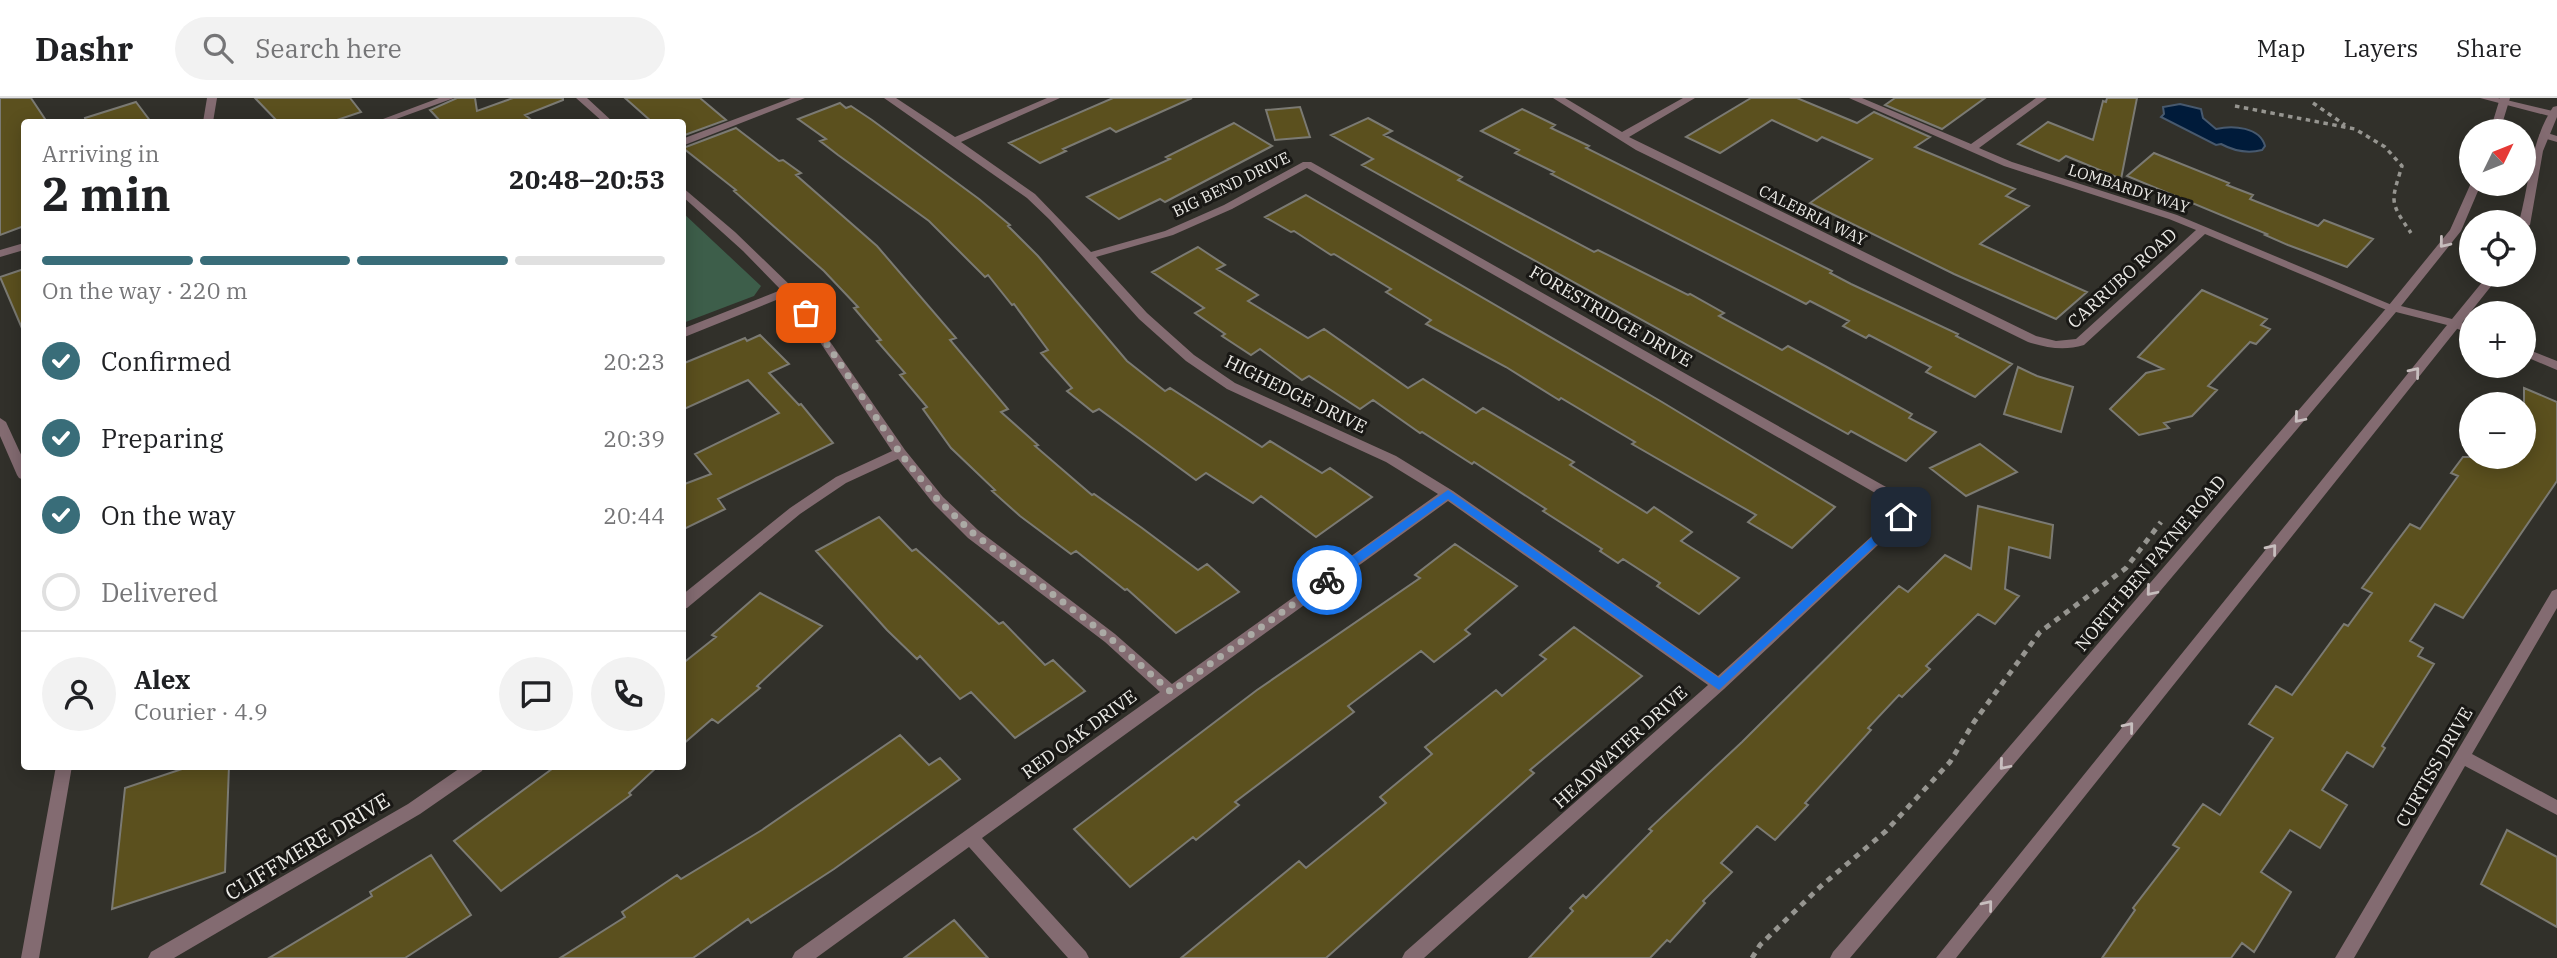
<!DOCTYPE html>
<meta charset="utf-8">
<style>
:root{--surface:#fff;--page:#f2f2f2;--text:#202124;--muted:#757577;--line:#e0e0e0;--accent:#396d79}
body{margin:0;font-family:"IBM Plex Serif",serif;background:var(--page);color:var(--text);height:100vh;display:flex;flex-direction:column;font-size:26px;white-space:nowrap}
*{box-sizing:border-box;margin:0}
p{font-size:23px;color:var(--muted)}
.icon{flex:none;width:38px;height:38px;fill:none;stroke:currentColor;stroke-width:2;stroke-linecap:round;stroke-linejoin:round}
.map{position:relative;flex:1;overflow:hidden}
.details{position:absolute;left:21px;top:21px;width:665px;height:651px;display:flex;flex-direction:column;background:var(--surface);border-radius:7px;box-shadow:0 4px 18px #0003}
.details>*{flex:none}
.needle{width:46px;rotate:47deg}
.tools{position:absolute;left:2459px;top:21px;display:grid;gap:14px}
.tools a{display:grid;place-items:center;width:77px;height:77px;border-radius:50%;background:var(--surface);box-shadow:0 4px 18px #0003;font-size:35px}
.pin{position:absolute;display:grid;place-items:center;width:60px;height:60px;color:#fff;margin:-30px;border-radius:14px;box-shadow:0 4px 10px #0006}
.courier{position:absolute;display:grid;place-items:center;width:70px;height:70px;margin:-35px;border:5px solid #1a73e8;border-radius:50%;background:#fff;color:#222;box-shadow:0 2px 9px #0007}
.headline em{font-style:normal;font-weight:800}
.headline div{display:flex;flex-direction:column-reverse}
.headline{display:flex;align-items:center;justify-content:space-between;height:119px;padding:0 21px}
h1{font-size:46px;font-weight:800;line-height:52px}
.bar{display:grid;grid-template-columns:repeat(4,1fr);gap:10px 7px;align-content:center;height:84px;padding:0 21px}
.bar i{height:9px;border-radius:5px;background:var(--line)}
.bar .current{background:var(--accent)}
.bar p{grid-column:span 4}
.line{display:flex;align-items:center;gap:18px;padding:0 21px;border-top:2px solid var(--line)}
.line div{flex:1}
.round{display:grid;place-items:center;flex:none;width:74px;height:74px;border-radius:37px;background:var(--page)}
ol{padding:0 21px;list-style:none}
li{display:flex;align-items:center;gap:21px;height:77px}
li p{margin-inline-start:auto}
li .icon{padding:7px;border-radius:50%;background:var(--accent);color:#fff;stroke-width:4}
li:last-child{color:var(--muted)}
li i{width:38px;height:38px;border:4px solid var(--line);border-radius:50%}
header{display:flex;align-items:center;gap:42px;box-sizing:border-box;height:98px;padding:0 35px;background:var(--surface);border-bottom:2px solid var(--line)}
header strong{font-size:33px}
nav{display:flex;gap:38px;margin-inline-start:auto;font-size:24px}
.search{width:490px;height:63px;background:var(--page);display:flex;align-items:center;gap:18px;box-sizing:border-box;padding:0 24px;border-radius:38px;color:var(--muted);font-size:26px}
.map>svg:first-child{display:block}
.green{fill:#3d5e4a}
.water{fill:#001b3a;stroke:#47596e;stroke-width:2}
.building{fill:#5b501e;stroke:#7b7a73;stroke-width:2}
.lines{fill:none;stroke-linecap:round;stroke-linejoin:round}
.path-far1{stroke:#969590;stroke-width:3.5;stroke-dasharray:4.5 4.5;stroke-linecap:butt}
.path{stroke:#969590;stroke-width:5;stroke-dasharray:6 6;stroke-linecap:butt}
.minor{fill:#836b71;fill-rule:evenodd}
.tertiary{fill:#836b71;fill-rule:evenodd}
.oneway{stroke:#c7bebe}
.route{fill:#1a73e8}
.done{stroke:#abaaa5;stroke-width:7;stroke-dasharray:0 12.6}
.labels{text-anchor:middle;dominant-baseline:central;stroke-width:6;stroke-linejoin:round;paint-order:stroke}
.far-street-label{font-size:16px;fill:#ecebe7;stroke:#191815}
.street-label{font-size:18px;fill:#ecebe7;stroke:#191815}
.near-street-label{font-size:21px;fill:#ecebe7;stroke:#191815}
</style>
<header>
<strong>Dashr</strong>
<div class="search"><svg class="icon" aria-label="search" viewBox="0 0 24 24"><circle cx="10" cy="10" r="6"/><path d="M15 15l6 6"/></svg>Search here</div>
<nav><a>Map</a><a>Layers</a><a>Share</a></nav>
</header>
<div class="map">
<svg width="2557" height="860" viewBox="0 0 2557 860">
<rect width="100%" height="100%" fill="#31302a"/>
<path class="green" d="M682,114L761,188L754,198L683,225Z"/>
<path class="water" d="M2180,6L2201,11L2203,20L2216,31C2233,27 2260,29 2265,48L2262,52C2247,56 2234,53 2221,46L2216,47L2161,19L2164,16L2163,9Z"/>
<path class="building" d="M0,0H31L47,24H24V128L0,137Z
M255,0H350L361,14L331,24H278Z
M457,0H475L477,13L513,0H563V2L525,17L534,24H441L430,12Z
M625,0H700L726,22L682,38V24H652Z
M1113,0H1192L1116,34L1110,30L1063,51L1066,53L1040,65L1009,45Z
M1751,0H1797L1857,25L1874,14L1930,39L1915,49L2015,91L2006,98L2029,108L1980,146L2087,194L2056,221L1954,176L1810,105L1872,61L1822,39L1817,43L1772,22L1720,55L1686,39Z
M1895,0H1985L1942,31L1885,7Z
M2107,0H2137L2121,81L2066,58L2059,63L2018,46L2048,24L2093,42L2103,3L2106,4Z
M136,4L151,24H86L85,20Z
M840,5L846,10L851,8L872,22L979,101L1010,127L1008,128L1038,158L1127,263L1165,293L1170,290L1262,349L1270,343L1322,375L1330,370L1372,399L1316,439L1261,398L1253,405L1206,375L1196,382L1099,311L1093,314L1067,293L1072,290L1041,255L1048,252L1014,206L1012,207L988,177L985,179L929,123L838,57L820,43L826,41L798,21Z
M1300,9L1310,39L1275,42L1266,12Z
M1522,11L1555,27L1551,30L1589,48L1586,50L1832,173L1830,175L1851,186L1958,236L1956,238L2012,266L1975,299L1926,274L1931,269L1869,237L1866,240L1843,228L1849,223L1810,203L1806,206L1551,76L1554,74L1515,55L1519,52L1481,33Z
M1368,20L1392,33L1384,37L1462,79L1458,82L1594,154L1598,152L1688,197L1690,196L1724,215L1719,218L1782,252L1788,248L1825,268L1912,316L1909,320L1936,334L1906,363L1851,333L1848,336L1362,67L1373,61L1331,37Z
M1234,25L1272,48L1165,104L1160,101L1119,121L1087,99L1170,61L1166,59Z
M736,30L779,63L783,62L801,75L796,77L877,148L956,240L950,242L1008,311L1001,314L1038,347L1035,348L1092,397L1094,396L1142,430L1198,472L1207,466L1239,494L1176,535L1127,491L1125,492L1076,453L1071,456L1020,418L992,393L995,392L951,350L923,311L927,309L900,277L905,275L877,243L881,242L854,210L858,209L824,173L734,93L736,92L683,50Z
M2154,55L2229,85L2227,87L2253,97L2250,101L2318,128L2324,122L2373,141L2347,169L2288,147L2265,137L2267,136L2127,78Z
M1306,97L1662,304L1835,409L1792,450L1748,424L1756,417L1632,346L1635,344L1561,300L1559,302L1506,269L1426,226L1431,222L1386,194L1391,191L1334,156L1331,157L1294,133L1291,134L1265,119Z
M1198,149L1225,167L1217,171L1258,197L1248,203L1308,240L1324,231L1408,290L1423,281L1476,315L1483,310L1574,364L1570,367L1647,415L1654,409L1692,434L1681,443L1739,480L1699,516L1657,488L1660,485L1623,461L1618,465L1600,453L1602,451L1543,413L1546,411L1474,364L1472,366L1422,334L1420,335L1373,302L1360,311L1309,278L1302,282L1260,251L1251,257L1222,238L1225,236L1195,215L1204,210L1152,174Z
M24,171V235L0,179Z
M2202,192L2267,221L2261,227L2270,231L2256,246L2250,244L2208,288L2217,292L2192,318L2164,325L2169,330L2139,337L2110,311L2146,275L2163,271L2138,259Z
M760,237L789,266L769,275L799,307L801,306L833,345L718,401L725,411L682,432V387L711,376L695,356L779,315L748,282L682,312V266L745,240L747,243Z
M2018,269L2037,278L2073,289L2061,334L2004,316Z
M2524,290L2557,304V383L2463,520L2435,506L2410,543L2423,550L2418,558L2434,566L2382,648L2385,650L2373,669L2347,654L2322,692L2347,707L2320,750L2290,732L2261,774L2291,794L2254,854L2242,845L2231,860H2102L2135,812L2133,810L2179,750L2173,747L2203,706L2220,717L2273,640L2249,626L2276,588L2292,597L2344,526L2348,528L2372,495L2362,490L2410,426L2420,431L2458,378L2451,375L2463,359H2524Z
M1980,346L2017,374L1966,398L1930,370Z
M1978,408L2053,427L2050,460L2009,449L2005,491L2019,498L1995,526L1978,516L1926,568L1930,571L1902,599L1899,597L1868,630L1871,632L1805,705L1808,707L1775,742L1757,728L1721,765L1732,774L1703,803L1705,805L1670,844L1667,842L1650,860H1529L1573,813L1570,810L1583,797L1586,800L1652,733L1649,731L1742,644L1899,488L1908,494L1945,457L1971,471Z
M879,419L912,453L916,451L999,526L1003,524L1045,567L1053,562L1085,593L1015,640L971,594L960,601L920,558L917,561L887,532L816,453Z
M1455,446L1517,488L1465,532L1470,536L1434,564L1421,553L1348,608L1354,614L1235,704L1239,707L1196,742L1193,739L1130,789L1074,731L1257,592L1420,480L1415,477Z
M760,495L822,528L757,588L760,590L718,625L712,621L682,647V566L716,539L712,537Z
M1574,529L1642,578L1530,672L1534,675L1326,860H1181L1299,763L1306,770L1386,705L1380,699L1432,656L1425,649L1496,592L1502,598L1546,561L1540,557Z
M900,637L929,667L940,660L960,681L834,771L751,825L748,821L693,860H560L625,819L622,814L677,777L681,781L762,732Z
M191,668H229L225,774L112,811L125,690Z
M556,668H658L629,695L631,697L501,793L454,743Z
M2507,732L2557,759V829L2481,786Z
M431,757L471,817L405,860H269L372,798L370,794Z
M954,822L988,860H904Z"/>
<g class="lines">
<path class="path-far1" d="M2313,5L2345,27
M2235,8L2355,31L2385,49L2402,68C2391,104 2389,103 2411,135"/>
<path class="path" d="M1752,860L1760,847L1821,788L1886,733L1950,664L1974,624L2040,534L2126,470L2161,424"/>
<path class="minor" d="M207,0H217L213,24H203Z
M439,0H454L388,24H375Z
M576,0H587L613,24H603Z
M791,0H805L682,48V41Z
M884,0H896L955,39L1047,0H1060L961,44L1035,96L1091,154L1165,133L1224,107L1303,64H1311L1902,398L1908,419L1724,591L1424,860H1402L1405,854L1708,587L1448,403L982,740L1086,854L1089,860H1068L969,749L816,860H792L795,854L1160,594L1105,544L968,440L933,405L898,361L846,385L800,416L687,510L682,511V497L790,410L836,379L892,353L802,217L786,198L682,240V231L781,192L743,153L682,98V89L735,134L793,190L905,352L943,399L978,432L1115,536L1172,586L1438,396L1386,364L1227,291L1186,263L1139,221L1050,122L1027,100ZM1307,70L1891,404L1894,418L1718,578L1453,393L1396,358L1235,285L1194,257L1147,215L1096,159L1173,137L1232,111Z
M1553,0H1565L1622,34L1683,0H1695L1629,39L2036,238L2056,243L2076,241L2196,132L2169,121L2004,68L1849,0H1862L1971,46L2036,0H2047L1979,50L2012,64L2177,117L2399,210L2397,213H2389L2205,136L2084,247C2064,253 2048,250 2028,244L1636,52Z
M2480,0H2498L2557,14V17L2553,19Z
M2544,34L2557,38V44L2540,39L2539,37Z
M24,145V152L0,159V152Z
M2454,221L2471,228V236L2450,228L2448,225Z
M2524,250L2557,263V272L2524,258Z
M0,320L6,324L24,363V382L19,380L17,377L0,338Z
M2557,491V510L2472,656L2557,702V717L2465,668L2354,860H2335L2552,493Z
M56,668H72L39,860H21Z
M463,668H484L482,673L420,716L174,860H148L151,854L408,706Z"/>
<path class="tertiary" d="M2500,0H2510L2500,33H2490Z
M2557,8V19L2543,53L2530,127L2524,130V124H2519C2530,84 2530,44 2553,9Z
M2471,85L2481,86L2461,133L2401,208L2452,221L2488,177H2500L1956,860H1936L2447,227L2396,214L1850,860H1830L1833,854L2389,207L2450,132Z"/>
</g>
<defs><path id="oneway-chevron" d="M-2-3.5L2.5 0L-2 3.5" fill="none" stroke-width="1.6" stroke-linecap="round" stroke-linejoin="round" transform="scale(1.75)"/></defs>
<g class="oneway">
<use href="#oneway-chevron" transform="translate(2444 145) rotate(129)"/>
<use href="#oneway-chevron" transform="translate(2415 274) rotate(-51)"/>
<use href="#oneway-chevron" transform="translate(2299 320) rotate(130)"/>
<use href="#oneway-chevron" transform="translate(2272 451) rotate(-51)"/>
<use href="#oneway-chevron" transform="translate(2151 493) rotate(130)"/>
<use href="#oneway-chevron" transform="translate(2129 629) rotate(-51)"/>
<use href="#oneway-chevron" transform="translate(2004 667) rotate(130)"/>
<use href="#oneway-chevron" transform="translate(1988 807) rotate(-51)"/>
</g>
<path class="route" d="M1448,392L1719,580L1897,416H1905L1906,419L1719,592L1448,401L1331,485H1323V479Z"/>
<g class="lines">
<path class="done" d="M806,215L900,355L938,402L974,436L1110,540L1171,594L1327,482"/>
</g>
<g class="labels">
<g class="far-street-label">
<text transform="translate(1231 86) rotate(-26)">BIG BEND DRIVE</text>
<text transform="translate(2129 90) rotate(18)">LOMBARDY WAY</text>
<text transform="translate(1813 117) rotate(26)">CALEBRIA WAY</text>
</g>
<g class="street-label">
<text transform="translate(2122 180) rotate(-42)">CARRUBO ROAD</text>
<text transform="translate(1611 218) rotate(30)">FORESTRIDGE DRIVE</text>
<text transform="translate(1296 296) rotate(26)">HIGHEDGE DRIVE</text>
<text transform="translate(2150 465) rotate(-50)">NORTH BEN PAYNE ROAD</text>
<text transform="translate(1079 636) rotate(-36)">RED OAK DRIVE</text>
<text transform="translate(1620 649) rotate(-42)">HEADWATER DRIVE</text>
<text transform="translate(2434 669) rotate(-60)">CURTISS DRIVE</text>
</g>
<g class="near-street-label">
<text transform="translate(307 748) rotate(-31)">CLIFFMERE DRIVE</text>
</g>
</g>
</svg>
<div class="tools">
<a><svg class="needle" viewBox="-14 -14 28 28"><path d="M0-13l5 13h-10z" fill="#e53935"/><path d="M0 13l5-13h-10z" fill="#757577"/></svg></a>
<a><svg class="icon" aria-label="locate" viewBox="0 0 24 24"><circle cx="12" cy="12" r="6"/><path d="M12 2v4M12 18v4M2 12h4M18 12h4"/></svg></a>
<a>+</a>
<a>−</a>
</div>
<div class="pin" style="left:806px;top:215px;background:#ea580c"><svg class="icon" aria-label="bag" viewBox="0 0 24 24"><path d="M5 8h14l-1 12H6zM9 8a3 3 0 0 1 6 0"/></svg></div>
<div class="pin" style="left:1901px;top:419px;background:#1f2937"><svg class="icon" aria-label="home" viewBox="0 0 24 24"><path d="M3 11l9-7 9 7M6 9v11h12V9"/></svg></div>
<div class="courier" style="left:1327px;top:482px"><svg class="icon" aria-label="bike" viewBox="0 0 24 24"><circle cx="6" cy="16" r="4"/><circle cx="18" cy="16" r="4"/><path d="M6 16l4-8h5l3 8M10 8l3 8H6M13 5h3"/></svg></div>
<section class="details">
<div class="headline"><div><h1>2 min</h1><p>Arriving in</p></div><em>20:48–20:53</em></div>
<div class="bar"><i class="current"></i><i class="current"></i><i class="current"></i><i></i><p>On the way · 220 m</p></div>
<ol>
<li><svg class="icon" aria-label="check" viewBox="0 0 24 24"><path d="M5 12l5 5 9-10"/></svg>Confirmed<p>20:23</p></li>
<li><svg class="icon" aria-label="check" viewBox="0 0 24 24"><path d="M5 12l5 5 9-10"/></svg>Preparing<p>20:39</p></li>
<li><svg class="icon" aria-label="check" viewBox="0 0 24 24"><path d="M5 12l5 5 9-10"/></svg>On the way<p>20:44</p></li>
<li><i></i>Delivered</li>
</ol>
<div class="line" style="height:126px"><a class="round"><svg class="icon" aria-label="person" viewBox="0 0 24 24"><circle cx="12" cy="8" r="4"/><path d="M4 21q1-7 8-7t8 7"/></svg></a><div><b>Alex</b><p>Courier · 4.9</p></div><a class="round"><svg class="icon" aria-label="chat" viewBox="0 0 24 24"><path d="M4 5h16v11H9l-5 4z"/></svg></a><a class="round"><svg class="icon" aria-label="phone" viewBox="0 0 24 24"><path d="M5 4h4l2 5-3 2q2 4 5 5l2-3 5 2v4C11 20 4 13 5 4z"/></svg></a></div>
</section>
</div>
